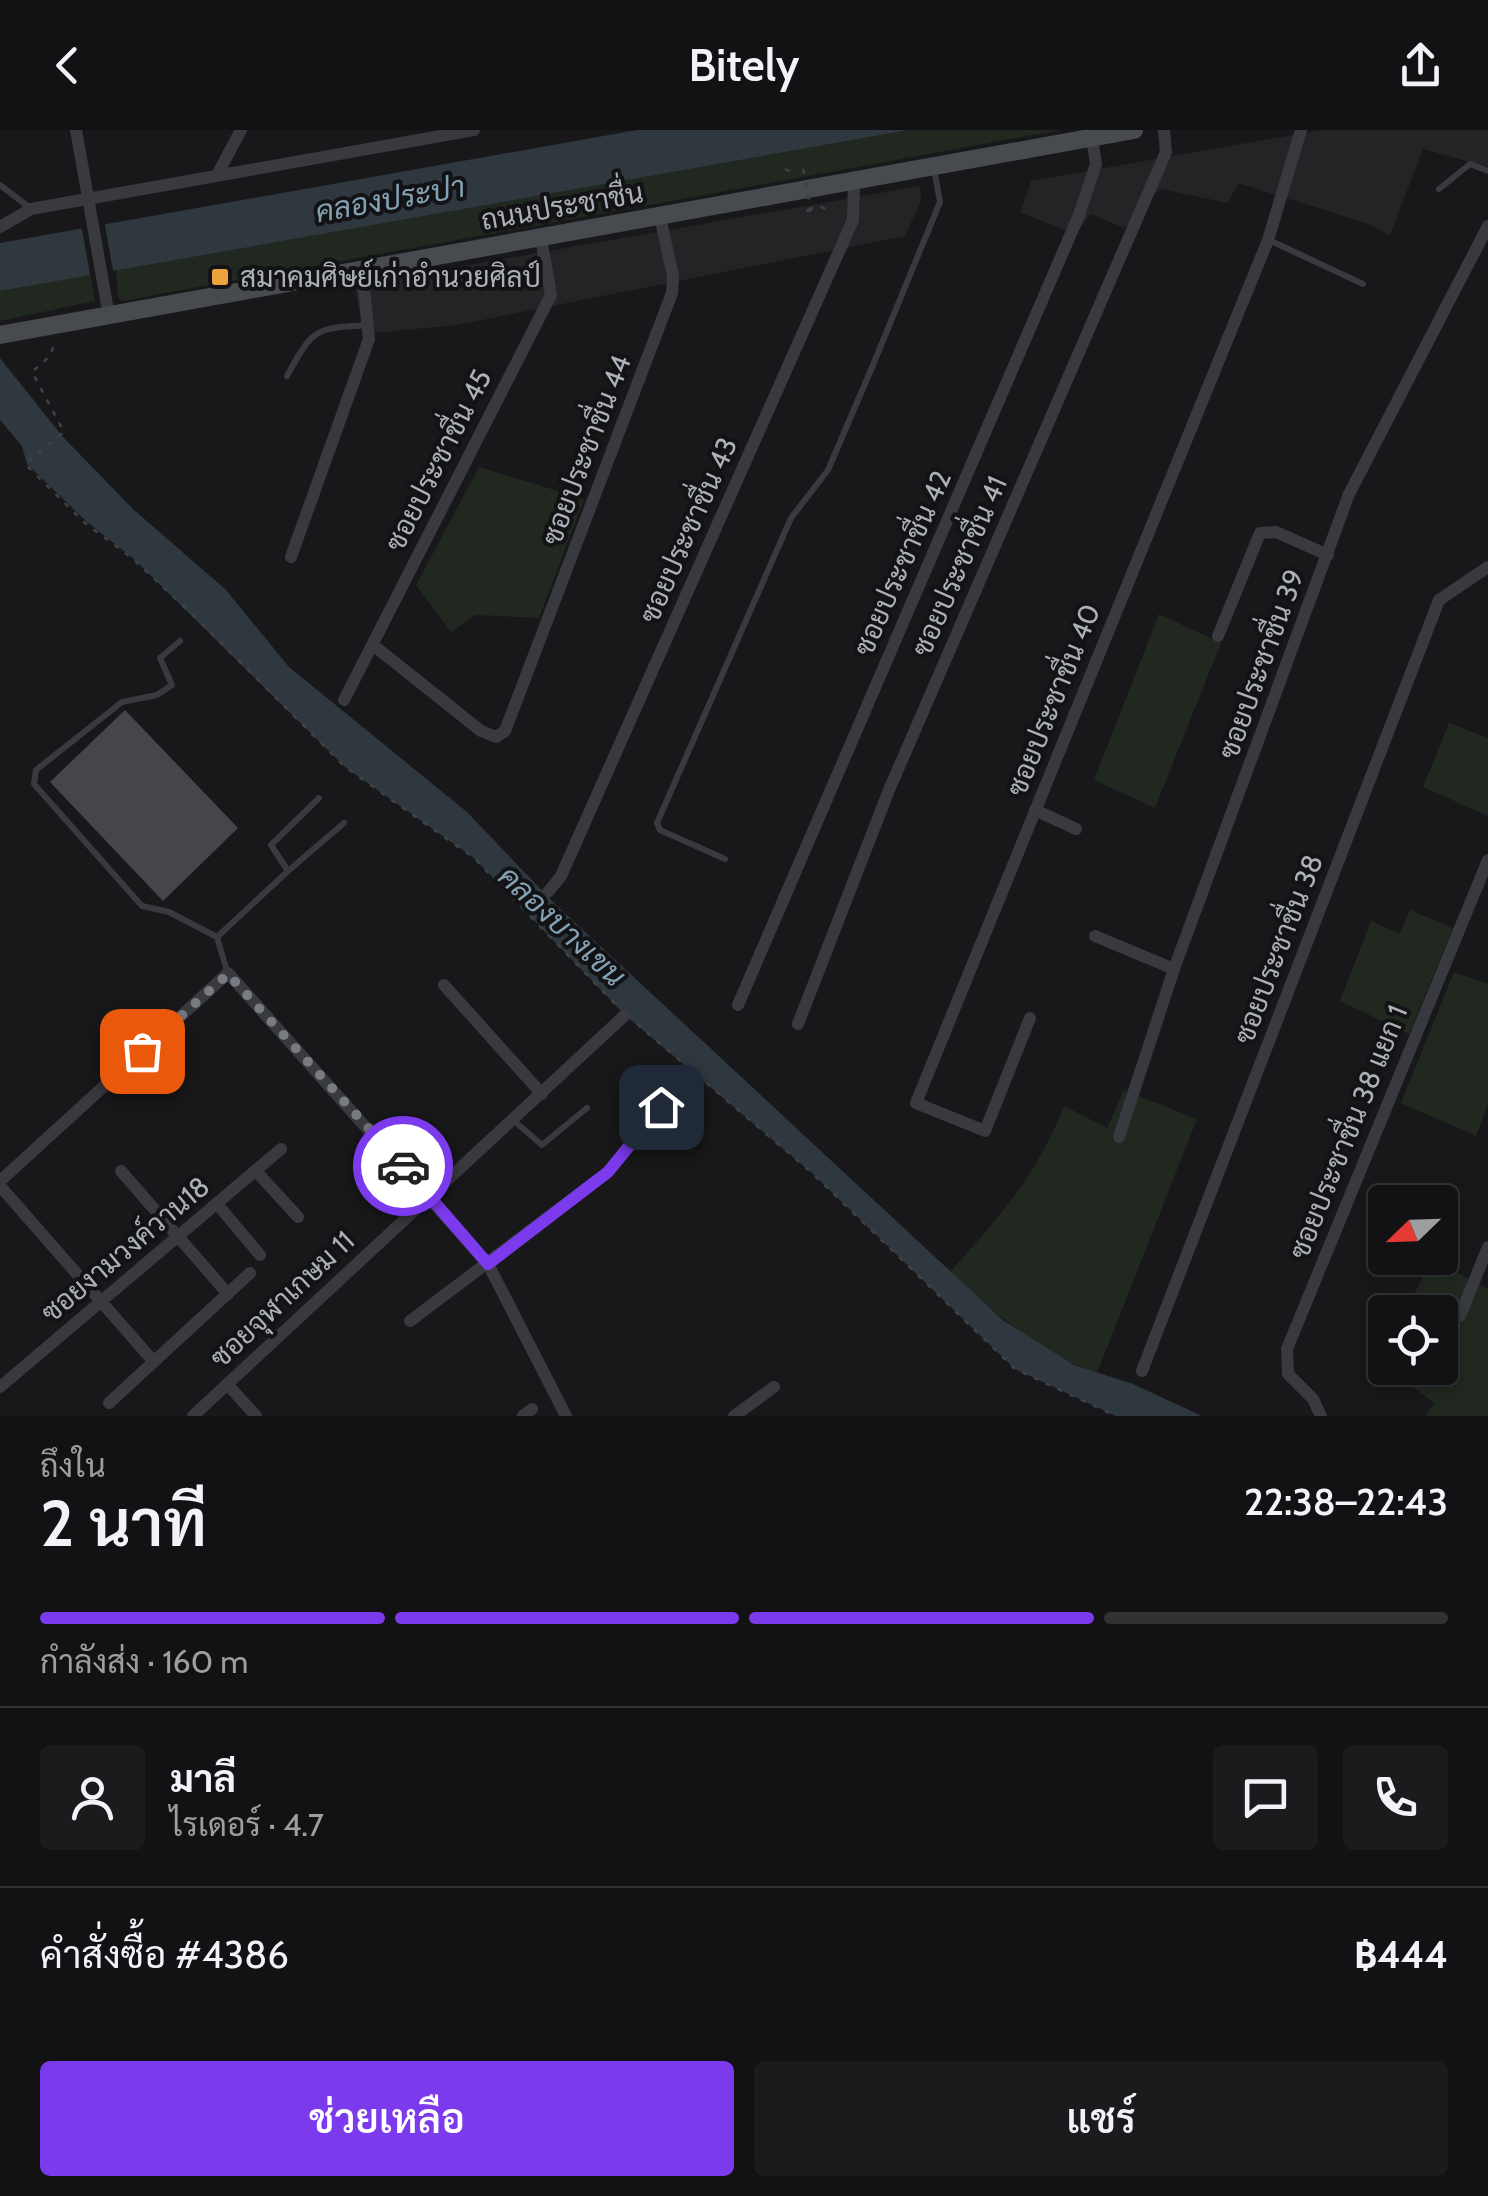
<!DOCTYPE html>
<html lang="th">
<meta charset="utf-8">
<style>
:root{--surface:#121214;--page:#1b1b1d;--text:#f1f3f6;--muted:#9c9ea0;--line:#313234;--accent:#7c3aed}
body{margin:0;font-family:Cabin,Sarabun,sans-serif;background:var(--page);color:var(--text);height:100vh;display:flex;flex-direction:column;font-size:38px;white-space:nowrap}
*{box-sizing:border-box;margin:0}
p{font-size:32px;color:var(--muted)}
.icon{flex:none;width:55px;height:55px;fill:none;stroke:currentColor;stroke-width:2;stroke-linecap:round;stroke-linejoin:round}
.map{position:relative;height:1286px;overflow:hidden}
.side{display:flex;flex-direction:column;background:var(--surface);flex:1}
.side>*{flex:none}
.needle{width:65px;rotate:247deg}
.fabs{position:absolute;left:1368px;top:1055px;display:grid;gap:20px}
.fabs a{display:grid;place-items:center;width:90px;height:90px;border-radius:10px;background:var(--surface);box-shadow:0 5px 15px #0003,0 0 0 2px var(--line);font-size:50px}
.pin{position:absolute;display:grid;place-items:center;width:85px;height:85px;color:#fff;margin:-42px;border-radius:20px;box-shadow:0 5px 15px #0006}
.courier{position:absolute;display:grid;place-items:center;width:100px;height:100px;margin:-50px;border:8px solid #7c3aed;border-radius:50%;background:#fff;color:#222;box-shadow:0 2px 12px #0007}
.overview em{font-style:normal;font-weight:600}
.overview div{display:flex;flex-direction:column-reverse}
.overview{display:flex;align-items:center;justify-content:space-between;height:170px;padding:0 40px}
h1{font-size:65px;font-weight:600;line-height:75px}
.bar{display:grid;grid-template-columns:repeat(4,1fr);gap:15px 10px;align-content:center;height:120px;padding:0 40px}
.bar i{height:12px;border-radius:8px;background:var(--line)}
.bar .on{background:var(--accent)}
.bar p{grid-column:span 4}
.line{display:flex;align-items:center;gap:25px;padding:0 40px;border-top:2px solid var(--line)}
.line div{flex:1}
.round{display:grid;place-items:center;flex:none;width:105px;height:105px;border-radius:10px;background:var(--page)}
.button{display:flex;gap:20px;margin-top:auto;padding:20px 40px}
.button a{flex:1;height:115px;border-radius:10px;background:var(--accent);color:#fff;font-size:40px;font-weight:600;line-height:115px;text-align:center}
.button a+a{background:var(--page);color:var(--text)}
header{display:flex;justify-content:space-between;align-items:center;height:130px;padding:0 40px;background:var(--surface);font-size:45px;font-weight:600}
.map>svg:first-child{display:block}
.built{fill:#242427}
.green{fill:#202820}
.water{fill:#2e383e}
.pier{fill:#18181a}
.building{fill:#45464a}
.lines{fill:none;stroke-linecap:round;stroke-linejoin:round}
.path{stroke:#3f4246;stroke-width:2.5;stroke-dasharray:5 8;stroke-linecap:butt}
.service{stroke:#393a3f;stroke-width:6}
.minor{stroke:#393a3f;stroke-width:12}
.secondary{stroke:#474a4f;stroke-width:18}
.path-bridge{stroke:#3f4246;stroke-width:2.5;stroke-dasharray:5 8;stroke-linecap:butt}
.done{stroke:#787b81;stroke-width:10;stroke-dasharray:0 18}
.route{stroke:#7c3aed;stroke-width:12}
.poi-dot{fill:#eda23d;stroke:#131315;stroke-width:4}
.labels{text-anchor:middle;dominant-baseline:central;stroke-width:8;stroke-linejoin:round;paint-order:stroke}
.street-label{font-size:28px;fill:#abb0b9;stroke:#131315}
.poi-label{font-size:28px;fill:#abb0b9;stroke:#131315;text-anchor:start}
.water-label{font-size:30px;font-style:italic;fill:#83a1b3;stroke:#131315}
</style>
<header><svg class="icon" aria-label="back" viewBox="0 0 24 24"><path d="M15 5l-7 7 7 7"/></svg>Bitely<svg class="icon" aria-label="share" viewBox="0 0 24 24"><path d="M12 15V3M7 8l5-5 5 5M5 13v7h14v-7"/></svg></header>
<div class="map">
<svg width="1488" height="1286" viewBox="0 0 1488 1286">
<rect width="100%" height="100%" fill="#18181a"/>
<path class="built" d="M1321,0H1488V37L1423,19L1390,105L1366,93L1238,53L1228,73L1160,59L1125,98L1090,84L1076,105L1020,82L1031,51Z
M920,56L921,70L905,106L457,195L363,204L355,155Z"/>
<path class="green" d="M909,0H1061L122,171L118,167L116,140Z
M90,144L95,171L0,191V161Z
M479,337L584,369L539,488L476,485L451,502L416,455Z
M1159,484L1221,513L1155,678L1094,650Z
M1449,593L1488,608V686L1423,657Z
M1410,780L1453,798L1409,904L1340,871L1371,791L1399,804Z
M1454,842L1488,854V974L1476,1006L1401,973Z
M1124,960L1197,989L1097,1243C1040,1225 994,1182 950,1142C1001,1085 1035,1048 1064,976L1107,998Z
M1431,1129L1488,1159V1286H1426L1434,1273L1388,1238H1440V1182H1406Z"/>
<path class="water" d="M637,0H909L0,161V113Z
M0,228L63,307L133,379L226,460L289,537L467,682L554,773L1004,1191L1074,1235L1133,1254L1202,1286H1116L1015,1239L812,1043L625,885L474,728L345,637L134,429L87,392L27,334L22,316L0,290Z"/>
<path class="pier" d="M104,90L114,146L91,150L81,94Z"/>
<path class="building" d="M125,580L238,698L163,771L50,652Z"/>
<g class="lines">
<path class="path" d="M785,39L795,44
M811,81L803,80L822,77L828,81
M53,217L51,225L32,242L64,302L25,334L85,393L133,429L195,487L345,637L474,728L616,875
M637,894L812,1043L1015,1239L1116,1286"/>
<path class="service" d="M0,55L30,78
M1439,59L1470,34L1488,41
M1269,110L1363,154
M287,246C313,198 315,198 369,195
M180,511L160,528L172,555L157,565L122,572L36,640L34,654L142,776L169,782L217,807
M725,729L660,700L657,693L791,388L828,340L873,235L940,72L934,38
M288,741L344,693
M227,841L217,807L288,741L271,715L319,668
M513,990L542,1015L587,978"/>
<path class="minor" d="M76,0L109,186
M217,45L241,0
M0,97L31,79L474,0
M291,427L369,209L362,140
M1218,506L1260,403L1276,402L1328,425
M373,515L481,601L496,607L505,601L672,163L673,146L660,87
M344,570L551,165L541,108
M1035,680L1076,699
M548,762L561,746L853,90L854,52
M1095,806L1174,839
M444,855L542,964
M738,875L1079,85L1096,34L1092,8
M1030,888L985,1001L916,973L1268,110L1301,0
M798,894L889,660L1166,22L1164,0
M1119,1007L1174,839L1349,364L1488,96
M121,1041L228,1164
M256,1041L298,1087
M0,1051L228,843L488,1134L566,1286
M0,1056L154,1232
M217,1074L260,1125
M1460,1186L1488,1117
M410,1191L608,1042L661,977
M1142,1241L1439,470L1488,437
M227,1254L256,1286
M0,1257L281,1019
M109,1273L250,1143
M193,1286L625,885
M523,1286L532,1279
M734,1286L774,1257
M1321,1286L1313,1269L1288,1244L1287,1219L1488,730"/>
<path class="secondary" d="M0,205L1134,0"/>
<path class="path-bridge" d="M803,39L811,81"/>
</g>
<g class="lines">
<path class="done" d="M142,921L228,844L403,1036"/>
<path class="route" d="M403,1036L488,1134L608,1042L661,977"/>
</g>
<rect class="poi-dot" x="210" y="137" width="20" height="20" rx="5"/>
<g class="labels">
<g class="street-label">
<text transform="translate(562 76) rotate(-10)">ถนนประชาชื่น</text>
<text transform="translate(586 320) rotate(-69)">ซอยประชาชื่น 44</text>
<text transform="translate(438 330) rotate(-63)">ซอยประชาชื่น 45</text>
<text transform="translate(688 400) rotate(-66)">ซอยประชาชื่น 43</text>
<text transform="translate(902 433) rotate(-66)">ซอยประชาชื่น 42</text>
<text transform="translate(959 436) rotate(-66)">ซอยประชาชื่น 41</text>
<text transform="translate(1261 534) rotate(-70)">ซอยประชาชื่น 39</text>
<text transform="translate(1053 570) rotate(-68)">ซอยประชาชื่น 40</text>
<text transform="translate(1278 819) rotate(-69)">ซอยประชาชื่น 38</text>
<text transform="translate(1348 1002) rotate(-68)">ซอยประชาชื่น 38 แยก 1</text>
<text transform="translate(125 1119) rotate(-40)">ซอยงามวงค์วาน18</text>
<text transform="translate(282 1169) rotate(-43)">ซอยจุฬาเกษม 11</text>
</g>
<g class="poi-label">
<text x="240" y="147">สมาคมศิษย์เก่าอํานวยศิลป์</text>
</g>
<g class="water-label">
<text transform="translate(390 69) rotate(-10)">คลองประปา</text>
<text transform="translate(562 796) rotate(43)">คลองบางเขน</text>
</g>
</g>
</svg>
<div class="fabs">
<a><svg class="needle" viewBox="-14 -14 28 28"><path d="M0-13l5 13h-10z" fill="#e53935"/><path d="M0 13l5-13h-10z" fill="#9c9ea0"/></svg></a>
<a><svg class="icon" aria-label="locate" viewBox="0 0 24 24"><circle cx="12" cy="12" r="6"/><path d="M12 2v4M12 18v4M2 12h4M18 12h4"/></svg></a>
</div>
<div class="pin" style="left:142px;top:921px;background:#ea580c"><svg class="icon" aria-label="bag" viewBox="0 0 24 24"><path d="M5 8h14l-1 12H6zM9 8a3 3 0 0 1 6 0"/></svg></div>
<div class="pin" style="left:661px;top:977px;background:#1f2937"><svg class="icon" aria-label="home" viewBox="0 0 24 24"><path d="M3 11l9-7 9 7M6 9v11h12V9"/></svg></div>
<div class="courier" style="left:403px;top:1036px"><svg class="icon" aria-label="car" viewBox="0 0 24 24"><path d="M5 17H2v-5l4-1 3-4h7l3 4 3 1v5h-3M9 17h6M6 11h13"/><circle cx="7" cy="17" r="2"/><circle cx="17" cy="17" r="2"/></svg></div>
</div>
<section class="side">
<div class="overview"><div><h1>2 นาที</h1><p>ถึงใน</p></div><em>22:38–22:43</em></div>
<div class="bar"><i class="on"></i><i class="on"></i><i class="on"></i><i></i><p>กำลังส่ง · 160 m</p></div>
<div class="line" style="height:180px"><a class="round"><svg class="icon" aria-label="person" viewBox="0 0 24 24"><circle cx="12" cy="8" r="4"/><path d="M4 21q1-7 8-7t8 7"/></svg></a><div><b>มาลี</b><p>ไรเดอร์ · 4.7</p></div><a class="round"><svg class="icon" aria-label="chat" viewBox="0 0 24 24"><path d="M4 5h16v11H9l-5 4z"/></svg></a><a class="round"><svg class="icon" aria-label="phone" viewBox="0 0 24 24"><path d="M5 4h4l2 5-3 2q2 4 5 5l2-3 5 2v4C11 20 4 13 5 4z"/></svg></a></div>
<div class="line" style="height:130px"><div>คำสั่งซื้อ #4386</div><b>฿444</b></div>
<div class="button"><a>ช่วยเหลือ</a><a>แชร์</a></div>
</section>
